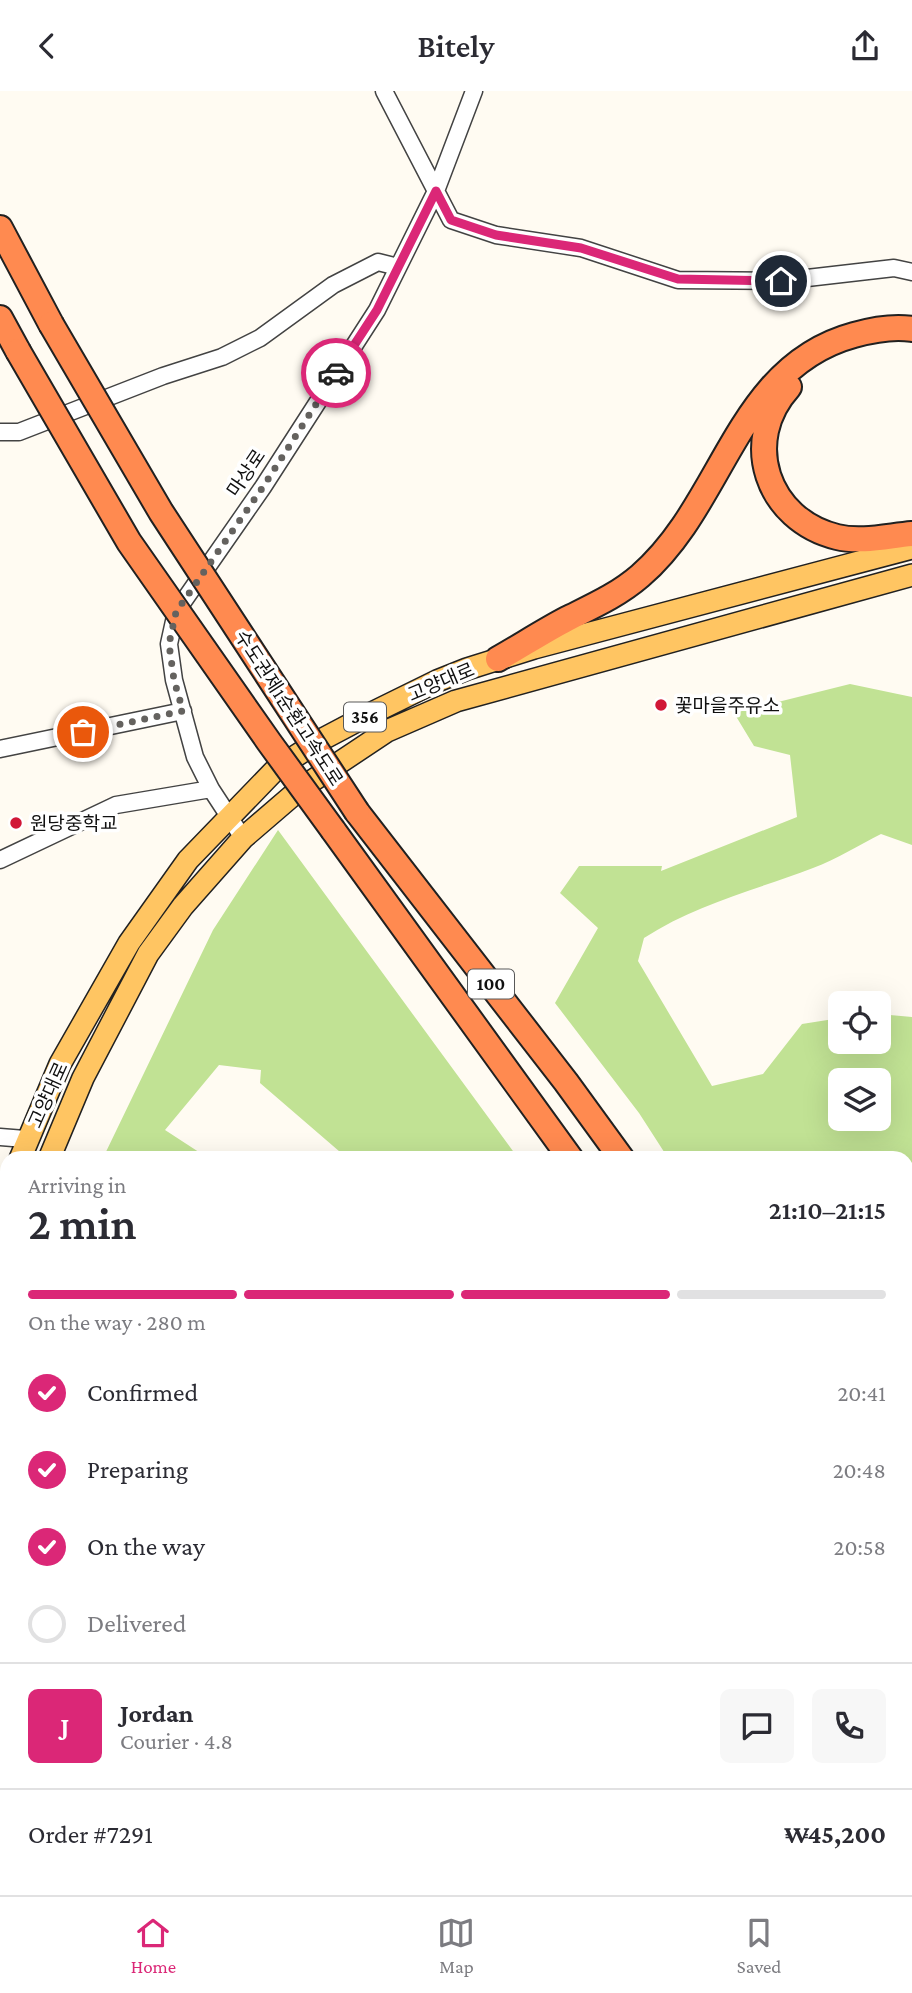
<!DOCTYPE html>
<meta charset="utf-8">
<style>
:root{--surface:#fff;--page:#f7f7f7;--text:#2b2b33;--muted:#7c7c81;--line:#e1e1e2;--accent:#db2777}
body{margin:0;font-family:"Crimson Pro","Noto Sans KR",serif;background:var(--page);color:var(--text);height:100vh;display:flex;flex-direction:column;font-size:26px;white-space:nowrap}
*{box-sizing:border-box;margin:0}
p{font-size:23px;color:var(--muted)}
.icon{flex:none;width:38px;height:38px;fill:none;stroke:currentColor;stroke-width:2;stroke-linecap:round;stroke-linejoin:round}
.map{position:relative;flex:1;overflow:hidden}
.drawer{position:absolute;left:0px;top:1060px;width:914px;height:744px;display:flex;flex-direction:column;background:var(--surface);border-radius:21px 21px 0 0;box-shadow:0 7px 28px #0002}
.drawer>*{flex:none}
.controls{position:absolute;left:828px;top:900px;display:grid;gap:14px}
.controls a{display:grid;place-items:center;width:63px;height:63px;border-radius:10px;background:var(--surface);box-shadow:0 7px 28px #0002;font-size:35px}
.pin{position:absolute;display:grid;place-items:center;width:60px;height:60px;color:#fff;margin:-30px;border:4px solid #fff;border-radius:50%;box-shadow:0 2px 7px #0007}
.courier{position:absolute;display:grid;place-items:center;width:70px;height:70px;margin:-35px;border:5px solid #db2777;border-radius:50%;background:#fff;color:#222;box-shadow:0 2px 9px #0007}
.overview em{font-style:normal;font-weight:600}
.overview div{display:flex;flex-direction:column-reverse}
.overview{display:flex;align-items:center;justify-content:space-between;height:119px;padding:0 28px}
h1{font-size:46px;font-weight:600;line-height:52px}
.bar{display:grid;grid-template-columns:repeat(4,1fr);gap:10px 7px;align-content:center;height:84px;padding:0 28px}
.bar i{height:9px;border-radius:5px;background:var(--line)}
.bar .active{background:var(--accent)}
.bar p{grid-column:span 4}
.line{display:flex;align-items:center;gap:18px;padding:0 28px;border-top:2px solid var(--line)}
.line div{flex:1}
.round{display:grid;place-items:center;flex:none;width:74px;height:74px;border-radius:10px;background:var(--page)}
ol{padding:0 28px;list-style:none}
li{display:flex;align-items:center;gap:21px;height:77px}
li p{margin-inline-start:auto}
li .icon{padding:7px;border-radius:50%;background:var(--accent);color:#fff;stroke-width:4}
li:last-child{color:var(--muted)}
li i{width:38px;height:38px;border:4px solid var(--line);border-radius:50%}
header{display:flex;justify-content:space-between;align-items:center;height:91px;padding:0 28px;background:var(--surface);font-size:32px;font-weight:600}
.tab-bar{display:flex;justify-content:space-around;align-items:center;height:98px;border-top:2px solid var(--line);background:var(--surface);font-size:19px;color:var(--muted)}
.tab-bar a{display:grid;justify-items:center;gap:4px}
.tab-bar .active{color:var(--accent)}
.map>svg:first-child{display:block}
.forest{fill:#c1e294;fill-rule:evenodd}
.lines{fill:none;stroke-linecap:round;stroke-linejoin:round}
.minor-casing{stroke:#434343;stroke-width:19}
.major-casing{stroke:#212121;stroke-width:24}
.highway-casing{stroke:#212121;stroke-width:28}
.minor{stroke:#fff;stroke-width:16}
.major{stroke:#ffc562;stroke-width:21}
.highway{stroke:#ff8a50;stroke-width:24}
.highway-bridge-casing{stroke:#212121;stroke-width:28;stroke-linecap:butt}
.highway-bridge{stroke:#ff8a50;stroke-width:24}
.done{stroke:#64625f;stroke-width:7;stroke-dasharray:0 12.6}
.route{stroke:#db2777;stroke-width:9}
.poi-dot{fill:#d11737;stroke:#fff;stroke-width:2.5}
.labels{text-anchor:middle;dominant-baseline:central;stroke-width:7;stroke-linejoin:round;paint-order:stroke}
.shield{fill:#fff;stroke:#585858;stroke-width:2}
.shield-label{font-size:18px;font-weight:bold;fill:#101010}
.street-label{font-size:19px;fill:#101010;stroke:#fff}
.poi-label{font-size:19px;fill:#101010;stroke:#fff;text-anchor:start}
</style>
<header><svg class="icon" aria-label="back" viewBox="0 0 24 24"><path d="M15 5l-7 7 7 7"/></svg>Bitely<svg class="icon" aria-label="share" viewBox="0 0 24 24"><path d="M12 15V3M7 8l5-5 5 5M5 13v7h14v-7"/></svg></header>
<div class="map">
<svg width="912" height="1804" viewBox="0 0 912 1804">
<rect width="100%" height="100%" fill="#fffbf2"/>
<path class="forest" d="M850,593L912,606V754L881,743C859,754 837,768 813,777C756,799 696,813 644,847L638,870L712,995L763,983L802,933L840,927V950H878L879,923L912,926V1247H907L906,1068L668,1067L639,1022L555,912L598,837L560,802L579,775H662L661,780L797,726L790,664L754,655L734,622ZM840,989H878V1027H840Z
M278,739L518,1067H347L260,992L261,979L219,974L165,1039L208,1067H103L213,839Z
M7,1656V1797H327L323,1804H0V1672Z"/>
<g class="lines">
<defs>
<path id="minor" d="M384,0L451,129L496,144L581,157L678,189L781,190L894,177L912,181
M0,341H19L163,285L222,266L260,247L333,194L378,171L398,176
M0,658L183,620
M243,747L211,698L195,666L174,589L169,553L176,521L263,396L377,219L436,100L474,0
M0,769L116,714L211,698
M0,1046L25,1048L30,1044
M0,1210L7,1213
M0,1573L7,1569
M906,1593L912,1599"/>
<path id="major" d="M20,1068L60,973L129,852L188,769L277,677L319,650L372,622L437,590L467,578L534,557L912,457
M49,1068L83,987L148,863L183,815L243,747L300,698L387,640L456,610L912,484
M0,1112L7,1096
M0,1175L7,1159"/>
<path id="highway" d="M0,137L51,233
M0,227L18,260
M789,296C740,350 767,429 837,446C861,452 888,445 912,443
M498,568C521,555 544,540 567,528C593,515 618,504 640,485C725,412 736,276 854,244C872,239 893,235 912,238
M357,721L566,991L622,1068
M333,739L571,1068
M906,1398L912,1404
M906,1431L912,1438
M906,1498L912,1505"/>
</defs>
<use href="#minor" class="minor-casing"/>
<use href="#major" class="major-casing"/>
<use href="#highway" class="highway-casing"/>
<use href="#minor" class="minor"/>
<use href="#major" class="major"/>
<use href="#highway" class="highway"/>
<defs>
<path id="highway-bridge" d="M51,233L161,421L357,721
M18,260L129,451L269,651L333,739"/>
</defs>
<use href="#highway-bridge" class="highway-bridge-casing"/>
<use href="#highway-bridge" class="highway-bridge"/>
</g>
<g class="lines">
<path class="done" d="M83,641L183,620L174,589L169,553L176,521L263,396L336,282"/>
<path class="route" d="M336,282L377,219L436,100L451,129L496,144L581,157L678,188L781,190"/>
</g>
<g class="poi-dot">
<circle cx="661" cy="614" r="7"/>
<circle cx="16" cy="732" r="7"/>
</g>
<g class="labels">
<g class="shield">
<rect x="344" y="611.5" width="42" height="29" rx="5"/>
<rect x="468" y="878.5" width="46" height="29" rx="5"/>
</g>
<g class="shield-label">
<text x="365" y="626">356</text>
<text x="491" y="893">100</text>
</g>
<g class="street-label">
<text transform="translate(246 382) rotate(-56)">마상로</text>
<text transform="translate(441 591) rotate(-23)">고양대로</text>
<text transform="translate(289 617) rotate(57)">수도권제1순환고속도로</text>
<text transform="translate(48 1004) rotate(-66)">고양대로</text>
</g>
<g class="poi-label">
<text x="675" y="614">꽃마을주유소</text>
<text x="30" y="732">원당중학교</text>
</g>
</g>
</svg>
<div class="controls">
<a><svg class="icon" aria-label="locate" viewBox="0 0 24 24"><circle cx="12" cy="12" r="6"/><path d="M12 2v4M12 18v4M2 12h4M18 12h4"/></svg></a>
<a><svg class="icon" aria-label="layers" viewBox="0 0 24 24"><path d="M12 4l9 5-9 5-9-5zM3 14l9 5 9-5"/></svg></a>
</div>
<div class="pin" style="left:83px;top:641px;background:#ea580c"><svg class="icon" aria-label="bag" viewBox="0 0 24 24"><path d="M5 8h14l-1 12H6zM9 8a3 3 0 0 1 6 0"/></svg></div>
<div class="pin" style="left:781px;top:190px;background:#1f2937"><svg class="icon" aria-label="home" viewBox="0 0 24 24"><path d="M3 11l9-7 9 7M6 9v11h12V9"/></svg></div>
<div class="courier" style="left:336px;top:282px"><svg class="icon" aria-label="car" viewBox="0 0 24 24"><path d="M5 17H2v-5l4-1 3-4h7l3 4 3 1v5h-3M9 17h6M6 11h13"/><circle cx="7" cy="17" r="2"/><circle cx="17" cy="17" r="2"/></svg></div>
<section class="drawer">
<div class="overview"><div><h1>2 min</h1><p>Arriving in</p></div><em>21:10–21:15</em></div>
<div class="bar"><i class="active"></i><i class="active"></i><i class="active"></i><i></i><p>On the way · 280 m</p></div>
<ol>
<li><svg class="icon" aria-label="check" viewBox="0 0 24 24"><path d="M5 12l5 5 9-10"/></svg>Confirmed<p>20:41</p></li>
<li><svg class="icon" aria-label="check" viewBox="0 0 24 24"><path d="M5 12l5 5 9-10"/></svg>Preparing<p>20:48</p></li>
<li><svg class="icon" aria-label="check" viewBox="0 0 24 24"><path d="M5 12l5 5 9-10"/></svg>On the way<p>20:58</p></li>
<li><i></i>Delivered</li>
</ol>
<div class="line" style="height:126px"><b class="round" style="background:var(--accent);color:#fff">J</b><div><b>Jordan</b><p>Courier · 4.8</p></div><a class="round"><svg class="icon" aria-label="chat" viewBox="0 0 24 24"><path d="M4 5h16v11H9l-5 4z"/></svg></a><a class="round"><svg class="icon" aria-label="phone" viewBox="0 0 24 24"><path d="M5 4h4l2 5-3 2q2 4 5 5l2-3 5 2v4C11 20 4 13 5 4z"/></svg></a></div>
<div class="line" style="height:91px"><div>Order #7291</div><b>₩45,200</b></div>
</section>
</div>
<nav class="tab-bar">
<a class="active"><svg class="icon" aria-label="home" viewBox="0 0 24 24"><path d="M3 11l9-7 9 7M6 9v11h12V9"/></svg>Home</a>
<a><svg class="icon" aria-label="map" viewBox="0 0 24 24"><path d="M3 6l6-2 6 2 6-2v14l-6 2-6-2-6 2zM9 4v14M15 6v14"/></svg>Map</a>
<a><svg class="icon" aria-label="saved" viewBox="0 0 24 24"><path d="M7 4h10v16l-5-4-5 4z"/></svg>Saved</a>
</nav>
